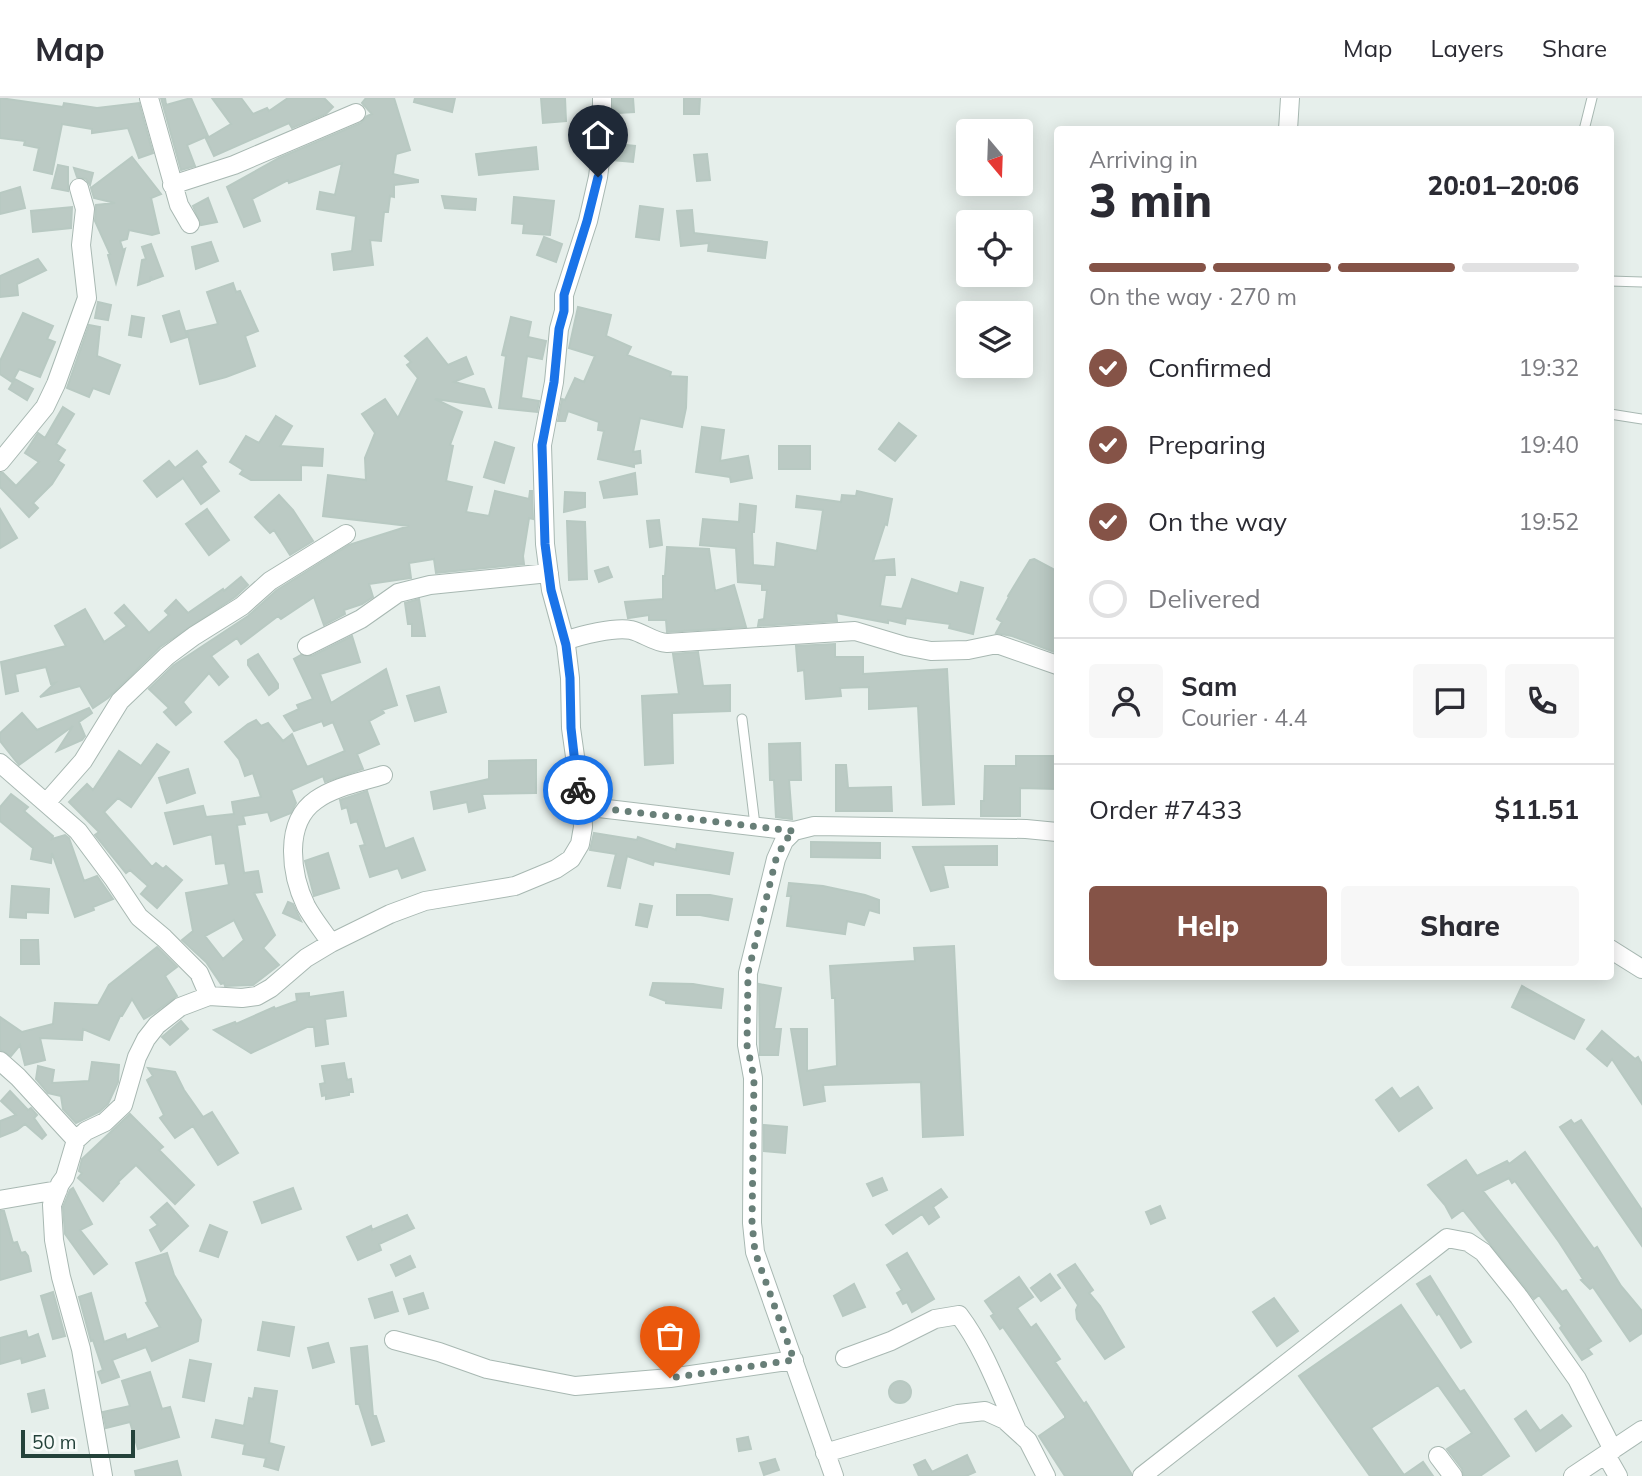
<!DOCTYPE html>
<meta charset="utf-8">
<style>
:root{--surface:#fff;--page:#f7f7f7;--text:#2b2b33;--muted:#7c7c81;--line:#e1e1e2;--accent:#855347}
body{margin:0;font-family:Mulish,sans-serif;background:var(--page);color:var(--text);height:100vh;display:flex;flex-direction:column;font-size:26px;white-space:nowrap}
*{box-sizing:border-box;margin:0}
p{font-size:23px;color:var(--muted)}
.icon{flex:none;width:38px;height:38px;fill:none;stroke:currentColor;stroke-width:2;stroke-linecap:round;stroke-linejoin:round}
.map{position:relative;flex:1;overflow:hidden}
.sheet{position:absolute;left:1054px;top:28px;width:560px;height:854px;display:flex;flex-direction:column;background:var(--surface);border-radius:7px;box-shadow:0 4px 18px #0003}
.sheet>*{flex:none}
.needle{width:46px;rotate:161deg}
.tools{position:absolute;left:956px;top:21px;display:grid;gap:14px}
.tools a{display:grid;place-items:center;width:77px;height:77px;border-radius:7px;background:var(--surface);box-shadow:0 4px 18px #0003;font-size:35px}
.scale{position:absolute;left:21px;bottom:18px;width:114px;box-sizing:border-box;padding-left:7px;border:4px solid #24423a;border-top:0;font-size:19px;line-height:24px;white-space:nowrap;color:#24423a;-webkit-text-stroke:5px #f7fbf9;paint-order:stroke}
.pin{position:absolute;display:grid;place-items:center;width:60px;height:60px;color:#fff;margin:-72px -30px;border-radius:50% 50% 50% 0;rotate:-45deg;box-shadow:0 0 7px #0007}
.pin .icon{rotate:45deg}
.courier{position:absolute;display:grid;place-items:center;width:70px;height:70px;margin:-35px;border:5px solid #1a73e8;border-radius:50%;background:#fff;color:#222;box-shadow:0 2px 9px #0007}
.head em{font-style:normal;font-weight:800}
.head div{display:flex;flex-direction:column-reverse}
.head{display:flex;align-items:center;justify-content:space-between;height:119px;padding:0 35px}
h1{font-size:46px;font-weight:800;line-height:52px}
.bar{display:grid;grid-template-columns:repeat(4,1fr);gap:10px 7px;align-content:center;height:84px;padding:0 35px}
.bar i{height:9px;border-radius:5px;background:var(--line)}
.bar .selected{background:var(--accent)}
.bar p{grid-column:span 4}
.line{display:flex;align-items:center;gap:18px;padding:0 35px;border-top:2px solid var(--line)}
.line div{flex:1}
.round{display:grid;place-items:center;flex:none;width:74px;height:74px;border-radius:7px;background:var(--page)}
ol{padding:0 35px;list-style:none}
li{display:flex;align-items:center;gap:21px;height:77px}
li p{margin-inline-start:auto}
li .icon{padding:7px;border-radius:50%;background:var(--accent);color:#fff;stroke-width:4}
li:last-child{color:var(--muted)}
li i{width:38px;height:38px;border:4px solid var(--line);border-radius:50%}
.button{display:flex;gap:14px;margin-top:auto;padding:14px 35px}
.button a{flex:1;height:80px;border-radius:7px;background:var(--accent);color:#fff;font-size:28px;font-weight:800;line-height:80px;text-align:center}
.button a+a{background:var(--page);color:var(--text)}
header{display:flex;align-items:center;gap:42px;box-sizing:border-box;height:98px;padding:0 35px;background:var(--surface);border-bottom:2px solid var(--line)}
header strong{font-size:33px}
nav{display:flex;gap:38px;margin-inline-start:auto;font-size:24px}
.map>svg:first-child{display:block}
.building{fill:#bbcac4;stroke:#b8c9c2;stroke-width:2;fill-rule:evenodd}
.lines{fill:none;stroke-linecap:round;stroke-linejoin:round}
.service-casing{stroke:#a8b8b2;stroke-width:11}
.minor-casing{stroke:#a8b8b2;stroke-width:20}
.service{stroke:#fff;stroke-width:9}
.minor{stroke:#fff;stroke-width:18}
.done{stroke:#687f78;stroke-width:7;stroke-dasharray:0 12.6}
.route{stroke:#1a73e8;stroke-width:9}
</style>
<header>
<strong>Map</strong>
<nav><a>Map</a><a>Layers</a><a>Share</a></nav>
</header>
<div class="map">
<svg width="1642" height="1378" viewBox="0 0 1642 1378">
<rect width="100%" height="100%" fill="#e6efeb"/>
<path class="building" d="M0,0L63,9L64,5L97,10L139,5L153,55L139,60L128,30L92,35V31L62,26L52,76L34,72L39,50L24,47L25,43L0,40Z
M161,0H165L166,7L191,0L208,38L187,47L195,68L181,72Z
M212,0H241L253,16L267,10L269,13L288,0H324L333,9L326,16L292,30L289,25L214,58L206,41L231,26Z
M366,0H394L410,52L396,56L393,76L418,82V84L394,87V99L390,98L388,114H384L381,143L370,142L373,167L334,172L332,156L352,153L356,118L317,111L320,94L335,97L342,65L289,85L288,82L252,101L260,123L244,129L227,89L279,60L361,25L367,18L372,16L362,5Z
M415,0H455L452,14L414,4Z
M541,0H565L566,23L543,25Z
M613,0H633L634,14L618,15L616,46L635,48L633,64L612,62Z
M684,0H700L699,16H684Z
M536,49L538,71L479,77L476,56Z
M707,56L710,82L697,83L694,57Z
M132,59L161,96L151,100L159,135L152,137L129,132L127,141L120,143L123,152L125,151L116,185L108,157L110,156L95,123L96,107L115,105L94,100L91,90Z
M58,67L68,69V93L52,90Z
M74,70L93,75L90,87L86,81L77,79Z
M20,89L25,110L0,116V95Z
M442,98L476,101L475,112L445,110Z
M514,99L554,103L550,137L523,135L524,126L512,125Z
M208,100L217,124L201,127L193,108Z
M640,108L663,111L659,142L636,139Z
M72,109L71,130L33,134L31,113Z
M692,112L694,135L767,144L765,160L708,153L709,145L681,148L677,113Z
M544,139L562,146L556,164L537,157Z
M211,144L218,163L196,171L192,149Z
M151,146L163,178L152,182L151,178L150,183L138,187L142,162L146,161L142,149Z
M38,161L46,172L17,186L18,197L0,199V178Z
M233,185L236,194L240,193L258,233L245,238L255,268L226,279L200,286L187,233L218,226L207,194Z
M98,204L111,207L108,222L95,220Z
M578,209L611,217L606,238L631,249L627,257L671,274L670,278L687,279L686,310L682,329L640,320L633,354L640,353L641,365L634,366V369L598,361L604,333L598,332L599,324L568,313L565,323H558L562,301L565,302L575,280L584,284L595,258L569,250Z
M179,213L187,239L171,244L163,218Z
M23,215L53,228L47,241L55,244L40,279L19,271L12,284L0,276V263Z
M132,218L144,220L141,239L129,237Z
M511,219L531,224L528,239L546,243L542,261L527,258L521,300L539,303L537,314L499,310L506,258L502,257Z
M89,227L100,229L97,258L120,267L109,296L93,290L89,299L67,290Z
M427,240L448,267L466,259L473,276L454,284L484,291L491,309L435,301L462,314L450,347L453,348L446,383L472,389L466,414L489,418L495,393L529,401L530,393H532L533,421L529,420L523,458L524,466L436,475L434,461L409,465L411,480L369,486L373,499L362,506L344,512L345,516L324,527L314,499L281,521L278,518L241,546L237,540L211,558L228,579L219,587L209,575L183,604L191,614L176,627L164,614L169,610L149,591L174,567L248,518L277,492L349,447L409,428L323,418L328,377L366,382L365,360L375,335L362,316L385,301L398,320L418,280L407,267L411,264L405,258Z
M15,281L33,291L27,302L9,291Z
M63,309L74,316L56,346L65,352L58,363L64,367L52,386L33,405L38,410L29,419L0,389V375H3L16,388L39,364L25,355L38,335L45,340Z
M276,318L292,328L280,348L323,351L322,368L301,367V382H251L240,376L243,372L230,364L246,338L259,345Z
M899,325L916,338L895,363L879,351Z
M702,329L724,332L720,363L748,358L752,380L731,384L730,379L696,374Z
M495,344L514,350L504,385L484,379Z
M779,348H810V371H779Z
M197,353L206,364L201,368L219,393L201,406L183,380L157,399L144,383L169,363L175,370Z
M635,375L637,396L604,400L600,384Z
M857,393L892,401L887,427L885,426L873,463L894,461L895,477H885L880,508L902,511L912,481L958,496L961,484L983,490L973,536L949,530L950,526L906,520L905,526L888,522V525L836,515L837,523L758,528L759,522L764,521L767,492H762V486L738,484L736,450L700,447L703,421L739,424L740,406L756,408L754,434H752L753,467L775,469L777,445L817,453L823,412L796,409L797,398L841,404L842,397L856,398Z
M565,394L585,395V409L564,414Z
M279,397L293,412L313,443L290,457L274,432L270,435L255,419Z
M0,411L17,440L0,450Z
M207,411L229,442L209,457L186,426Z
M659,422L662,447L650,449L647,423Z
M567,423L585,424L587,481L569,482Z
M667,449L709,451L715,493L734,487L746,529L667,534L666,522H649V517L628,520L625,504L663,501V478H665Z
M1034,461L1057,473V555L1012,538L996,535L1002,524L997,521L1009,499L1008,498L1030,462Z
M608,469L612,479L599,484L595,473Z
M241,479L248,487L235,499L160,549L108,600L93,610L80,588L40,599L55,585L51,586L46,569L15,576L18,593L6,596L1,564L66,548L55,528L85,511L104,544L127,528L115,515L124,507L149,535L169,517L165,513L176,502L188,515L223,491L224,493Z
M419,501L425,538H412V526H408L405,505Z
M352,538L360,564L320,576L331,605L386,571L397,607L382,612L384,615L369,623L379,646L357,656L363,671L325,684L323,678L291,692L296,705L291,715L271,723L268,714L243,718L245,726L237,727L244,775L258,773L262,794L254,795L275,837L263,850L279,867L253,887L225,888L224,885L221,886L206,864L182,842L193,833L186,795L229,787L225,765L216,766L212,736L174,746L165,715L203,708L206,719L234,716L232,704L261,699L253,675L245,678L239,661L225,644L248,626L256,622L261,628L268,625L283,643L292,636L307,669L345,653L333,624L324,628L322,623L294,633L284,618L299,611L297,607L313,601L294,561L301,557L312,558ZM234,822L244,842L223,861L205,838Z
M835,546V559H863V576L947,571L954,706L923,707L918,608L869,611V589L840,590L841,598L806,601L804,572L798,573L796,548Z
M698,554L703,588L730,587V613L672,615L673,665L645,667L642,598L679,596L673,556Z
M258,556L278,586V590L269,597L248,567V562Z
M439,589L446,614L415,623L407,598Z
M89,610L92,615L79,624L85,638L82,642L57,653L73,628L19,667L0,643V635L22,615L37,632Z
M800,645L801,682H789L792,721L776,719L774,682H770L769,646Z
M157,646L169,654L131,709L118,700L104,714L152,769L156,765L163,771L166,768L182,782L157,810L141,796L148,788L130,772L126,775L95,737L99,734L69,704L87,686L93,692L119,653L141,668Z
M1016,658H1057V691L1020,690V718H981V703H984L985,668H1016Z
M536,662V695L482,696L485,710L469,714L467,704L434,711L431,694L489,681V663Z
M836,667H846L848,690L891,689L892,713H836Z
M188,671L195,695L167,705L159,680Z
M367,693L385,751L413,740L425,772L402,780L398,770L370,779L360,748L365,747L357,723L351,725L347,709L342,711L340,702Z
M11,696L28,709L24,713L53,738L52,741L65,737L69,740L84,783L97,778L113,801L93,809L94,812L75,819L52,755L51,765L31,761L33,750L0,723V709Z
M594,735L637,742L638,739L676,752L677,746L733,755L729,776L654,763L653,767L627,758L620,790L608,788L616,756L590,752Z
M811,744L880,745V760L811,759Z
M997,748V767H943L948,789L931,793L913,749Z
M328,755L339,790L314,798L305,763Z
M789,785L823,788L865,797L879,802V815L869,812L864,827L847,823L845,836L787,828L791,798H787Z
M12,788L49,791L48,815L26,814V820L10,819Z
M677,797H710L732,801L728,822L700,817H677Z
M288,804L293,806L301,823L283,815Z
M640,806L652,808L647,829L636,827Z
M21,842H38L39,866H21Z
M954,848L963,1037L923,1039L921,984L823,987L825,1003L804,1007L791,931H807V973L837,968L835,900H832L830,868L915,863L914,850Z
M157,849L177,869L165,878L177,898L154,915L144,921L132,901L122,918H120L109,942L83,931L82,942L40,940L45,962L25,967L20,947L11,958L0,952V919L22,934L53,926L55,905L98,907L109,887Z
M653,885L693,886L723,891L721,910L666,905V903L650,897Z
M759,886L781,890L774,931H781L778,957H760Z
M1522,888L1584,922L1574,941L1512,909Z
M343,894L346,918L325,921L328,946L316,948L314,929H307L251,955L214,932L235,924L236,926L274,909L275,911L297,903L296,896L309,895V899Z
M181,923L188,931L170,947L162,939Z
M1602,933L1635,961L1638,959L1642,966V1006L1612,961L1607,968L1587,951Z
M92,964L119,967L118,984L108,1006L99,1014L76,1025L63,1011L61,998L48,995L36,981L38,968L54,972L52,985L89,983Z
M344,965L347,982L351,981L353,994H349V997L326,1001V997L322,998L320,986L325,985L322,968Z
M148,970L175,974L184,992L203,1019L212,1014L238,1055L218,1067L193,1028L175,1040L160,1020L164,1017L147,982L153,978Z
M1418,989L1432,1010L1399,1033L1376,1002L1392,990L1400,1001Z
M10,993L28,1012L31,1010L37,1017L34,1020L46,1037L42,1041L25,1026L17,1032L0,1039V1023L16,1017L1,1003Z
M130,1016L163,1049L159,1052L194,1087L175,1106L136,1067L118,1084L119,1085L103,1103L78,1080L82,1075L79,1073L82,1061Z
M1571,1022L1574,1026L1581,1022L1642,1112V1148L1560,1029Z
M764,1027L787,1029L785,1055L764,1053Z
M1525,1054L1594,1151L1597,1149L1621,1188L1642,1213V1235L1630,1243L1593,1189L1590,1191L1581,1182L1583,1181L1559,1144L1515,1083L1512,1085L1509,1080L1483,1093L1562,1194L1566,1192L1601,1243L1588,1251L1592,1256L1582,1262L1560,1230L1562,1228L1539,1197L1534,1201L1463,1112L1452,1120L1445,1107L1428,1087L1466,1062L1477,1078L1507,1063L1509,1066Z
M882,1080L887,1092L873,1098L867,1086Z
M73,1090L92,1126L80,1132L107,1166L94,1176L65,1136L63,1109L70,1092Z
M293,1090L301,1111L262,1125L254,1104Z
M941,1091L947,1099L933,1109L939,1119L929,1126L922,1116L893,1136L886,1127Z
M167,1105L188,1128L161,1153L150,1132L158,1127L151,1119Z
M1160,1108L1165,1120L1151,1126L1146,1114Z
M0,1113H4L13,1145L17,1144L21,1155L25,1154L28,1158L31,1173L0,1182Z
M407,1117L414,1130L379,1146L381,1152L358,1162L347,1139L371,1128L372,1132Z
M210,1127L227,1134L218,1159L200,1153Z
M167,1155L174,1177L201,1222L198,1243L152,1263L146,1249L112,1262L119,1279L102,1285L98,1274L103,1272L93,1242L91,1243L79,1199L91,1195L104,1244L125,1236L127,1242L160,1229L146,1205L148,1204L136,1165Z
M907,1155L934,1201L912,1214L907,1204L903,1206L897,1195L902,1192L887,1167Z
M410,1158L415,1169L396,1178L391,1167Z
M1075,1166L1093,1192L1089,1195L1100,1208L1124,1249L1105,1261L1077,1221L1076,1212L1078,1207L1058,1177Z
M1050,1176L1060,1190L1041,1203L1031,1190Z
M1430,1178L1471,1244L1461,1250L1439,1215L1437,1217L1417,1186Z
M1019,1179L1033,1199L1017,1210L1031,1230L1036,1226L1060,1261L1055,1264L1084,1306L1086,1304L1131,1375V1378H1065L1039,1338L1065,1320V1318L1003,1229L1000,1231L991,1218L994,1216L985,1203Z
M854,1186L865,1209L843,1218L834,1198Z
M53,1194L65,1238L53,1241L41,1198Z
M392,1194L398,1213L375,1220L369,1201Z
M423,1195L428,1210L409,1216L404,1201Z
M1274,1200L1298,1233L1277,1248L1253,1214Z
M1401,1207L1460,1294L1464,1292L1509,1358L1480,1378H1464L1462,1371L1447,1351L1472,1335L1438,1287L1371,1330L1404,1377L1423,1364L1433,1378H1370L1299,1278Z
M263,1224L294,1229L289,1258L258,1252Z
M26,1233L28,1240L38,1236L45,1258L22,1265L21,1260L0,1266V1240Z
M328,1245L334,1264L313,1270L308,1250Z
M367,1248L373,1318H376L384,1343L372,1347L359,1306H356L351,1250Z
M190,1262L211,1266L204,1303L183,1299Z
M150,1274L162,1311L170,1309L179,1339L138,1351L130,1324L106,1330L103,1314L130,1308L122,1283Z
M889 1294a11 11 0 1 1 22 0a11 11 0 1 1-22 0Z
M255,1290L277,1293L269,1345L284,1349L278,1372L264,1368L266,1360L243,1356L245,1346L212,1339L216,1322L244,1328L249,1300L253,1301Z
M44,1292L48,1310L32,1314L28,1296Z
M1526,1313L1540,1333L1562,1317L1571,1328L1536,1353L1515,1321Z
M748,1339L751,1351L739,1353L737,1341Z
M967,1357L975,1374L966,1378H919L914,1367L925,1362L932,1374Z
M775,1361L779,1372L764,1377L760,1365Z
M177,1363L181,1378H136L135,1373Z"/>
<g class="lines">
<defs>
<path id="service" d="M1584,32L1592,0
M1610,183L1642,184
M1610,316L1642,321
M742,621L755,727"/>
<path id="minor" d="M149,0L179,107L190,126
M1288,32L1290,0
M172,87L234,67L356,15
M0,364L45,309L56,286L87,200L81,147L85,111L79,90
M565,543C581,537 614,529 631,532C644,535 653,544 667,545L855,533L905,548L931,553L968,552L997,546L1057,567
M307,548L361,521L398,495L430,487L549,475
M0,665L78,733L113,780L139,819L164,840L199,875L209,898
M46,705L83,663L120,603L167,558L194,538L242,508L270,483L346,436
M582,708L794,733
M331,845C323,833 313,821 306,808C291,777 283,725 316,702C334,689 361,684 383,677
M1610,851L1642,871
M0,963L18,979L76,1042
M0,1102L58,1092
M394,1242L439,1254L487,1271L575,1288L670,1280L794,1262
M845,1260L891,1243L935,1221L959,1217C984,1250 999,1292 1016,1330
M825,1355L958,1316L985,1313L1005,1322L1028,1343L1046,1378
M1606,1357L1618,1378
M1438,1358L1453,1378
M103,1378L81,1251L61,1179L54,1142L52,1107L60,1086L65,1079L76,1042L86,1033L105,1024L123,1007L137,959L146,941L157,927L180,909L209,898L242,900L257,898L271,890L306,860L331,845L390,816L425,803L515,788L556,771L571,761L580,746L583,729L582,708L571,630L570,580L566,547L551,492L545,446L542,347L554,284L559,231L564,213V197L588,123L598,79L602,48V0
M834,1378L755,1154L752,1125L753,980L747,947L748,875L776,761L784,743L794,733L814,728L1026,731L1057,734
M1142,1378L1447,1140L1468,1144L1483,1154L1519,1199L1577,1281L1613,1352
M1573,1378L1642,1332"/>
</defs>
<use href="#service" class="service-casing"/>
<use href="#minor" class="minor-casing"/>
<use href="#service" class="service"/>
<use href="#minor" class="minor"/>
</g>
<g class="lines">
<path class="done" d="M578,692L582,708L794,733L785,743L776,761L748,875L747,947L754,980L752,1125L755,1154L794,1262L670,1280"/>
<path class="route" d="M578,692L571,630L570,580L566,547L551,492L545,446L542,347L554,284L559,231L564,213V197L587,123L598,79"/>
</g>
</svg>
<div class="tools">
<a><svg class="needle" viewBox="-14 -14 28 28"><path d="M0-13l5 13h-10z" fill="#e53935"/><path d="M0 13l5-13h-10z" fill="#7c7c81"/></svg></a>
<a><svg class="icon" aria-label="locate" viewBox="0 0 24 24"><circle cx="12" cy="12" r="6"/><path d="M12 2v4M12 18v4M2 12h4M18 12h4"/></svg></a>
<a><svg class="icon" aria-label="layers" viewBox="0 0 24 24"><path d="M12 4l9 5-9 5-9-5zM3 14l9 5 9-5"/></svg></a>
</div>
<div class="scale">50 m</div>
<div class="pin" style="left:670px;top:1280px;background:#ea580c"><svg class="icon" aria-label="bag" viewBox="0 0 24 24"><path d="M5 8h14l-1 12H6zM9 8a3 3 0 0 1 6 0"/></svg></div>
<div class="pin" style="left:598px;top:79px;background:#1f2937"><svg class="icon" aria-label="home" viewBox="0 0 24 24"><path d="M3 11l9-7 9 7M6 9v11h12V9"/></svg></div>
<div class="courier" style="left:578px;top:692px"><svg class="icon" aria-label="bike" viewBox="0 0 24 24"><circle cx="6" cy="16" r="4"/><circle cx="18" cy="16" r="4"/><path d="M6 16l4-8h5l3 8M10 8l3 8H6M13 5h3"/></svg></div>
<section class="sheet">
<div class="head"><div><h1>3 min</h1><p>Arriving in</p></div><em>20:01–20:06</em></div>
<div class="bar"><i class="selected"></i><i class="selected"></i><i class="selected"></i><i></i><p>On the way · 270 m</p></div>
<ol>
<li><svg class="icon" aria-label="check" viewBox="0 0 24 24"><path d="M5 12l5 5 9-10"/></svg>Confirmed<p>19:32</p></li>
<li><svg class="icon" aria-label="check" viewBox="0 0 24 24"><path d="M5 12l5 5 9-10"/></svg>Preparing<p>19:40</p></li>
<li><svg class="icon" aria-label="check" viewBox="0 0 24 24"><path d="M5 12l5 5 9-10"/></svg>On the way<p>19:52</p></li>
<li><i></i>Delivered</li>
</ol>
<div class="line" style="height:126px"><a class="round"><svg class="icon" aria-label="person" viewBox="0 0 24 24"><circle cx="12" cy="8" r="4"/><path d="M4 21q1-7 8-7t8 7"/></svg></a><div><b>Sam</b><p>Courier · 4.4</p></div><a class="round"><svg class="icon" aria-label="chat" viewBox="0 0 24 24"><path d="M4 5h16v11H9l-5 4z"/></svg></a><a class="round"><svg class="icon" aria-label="phone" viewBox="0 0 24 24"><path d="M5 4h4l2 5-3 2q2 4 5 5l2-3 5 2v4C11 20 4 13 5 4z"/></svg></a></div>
<div class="line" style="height:91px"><div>Order #7433</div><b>$11.51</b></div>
<div class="button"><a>Help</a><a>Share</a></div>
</section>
</div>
